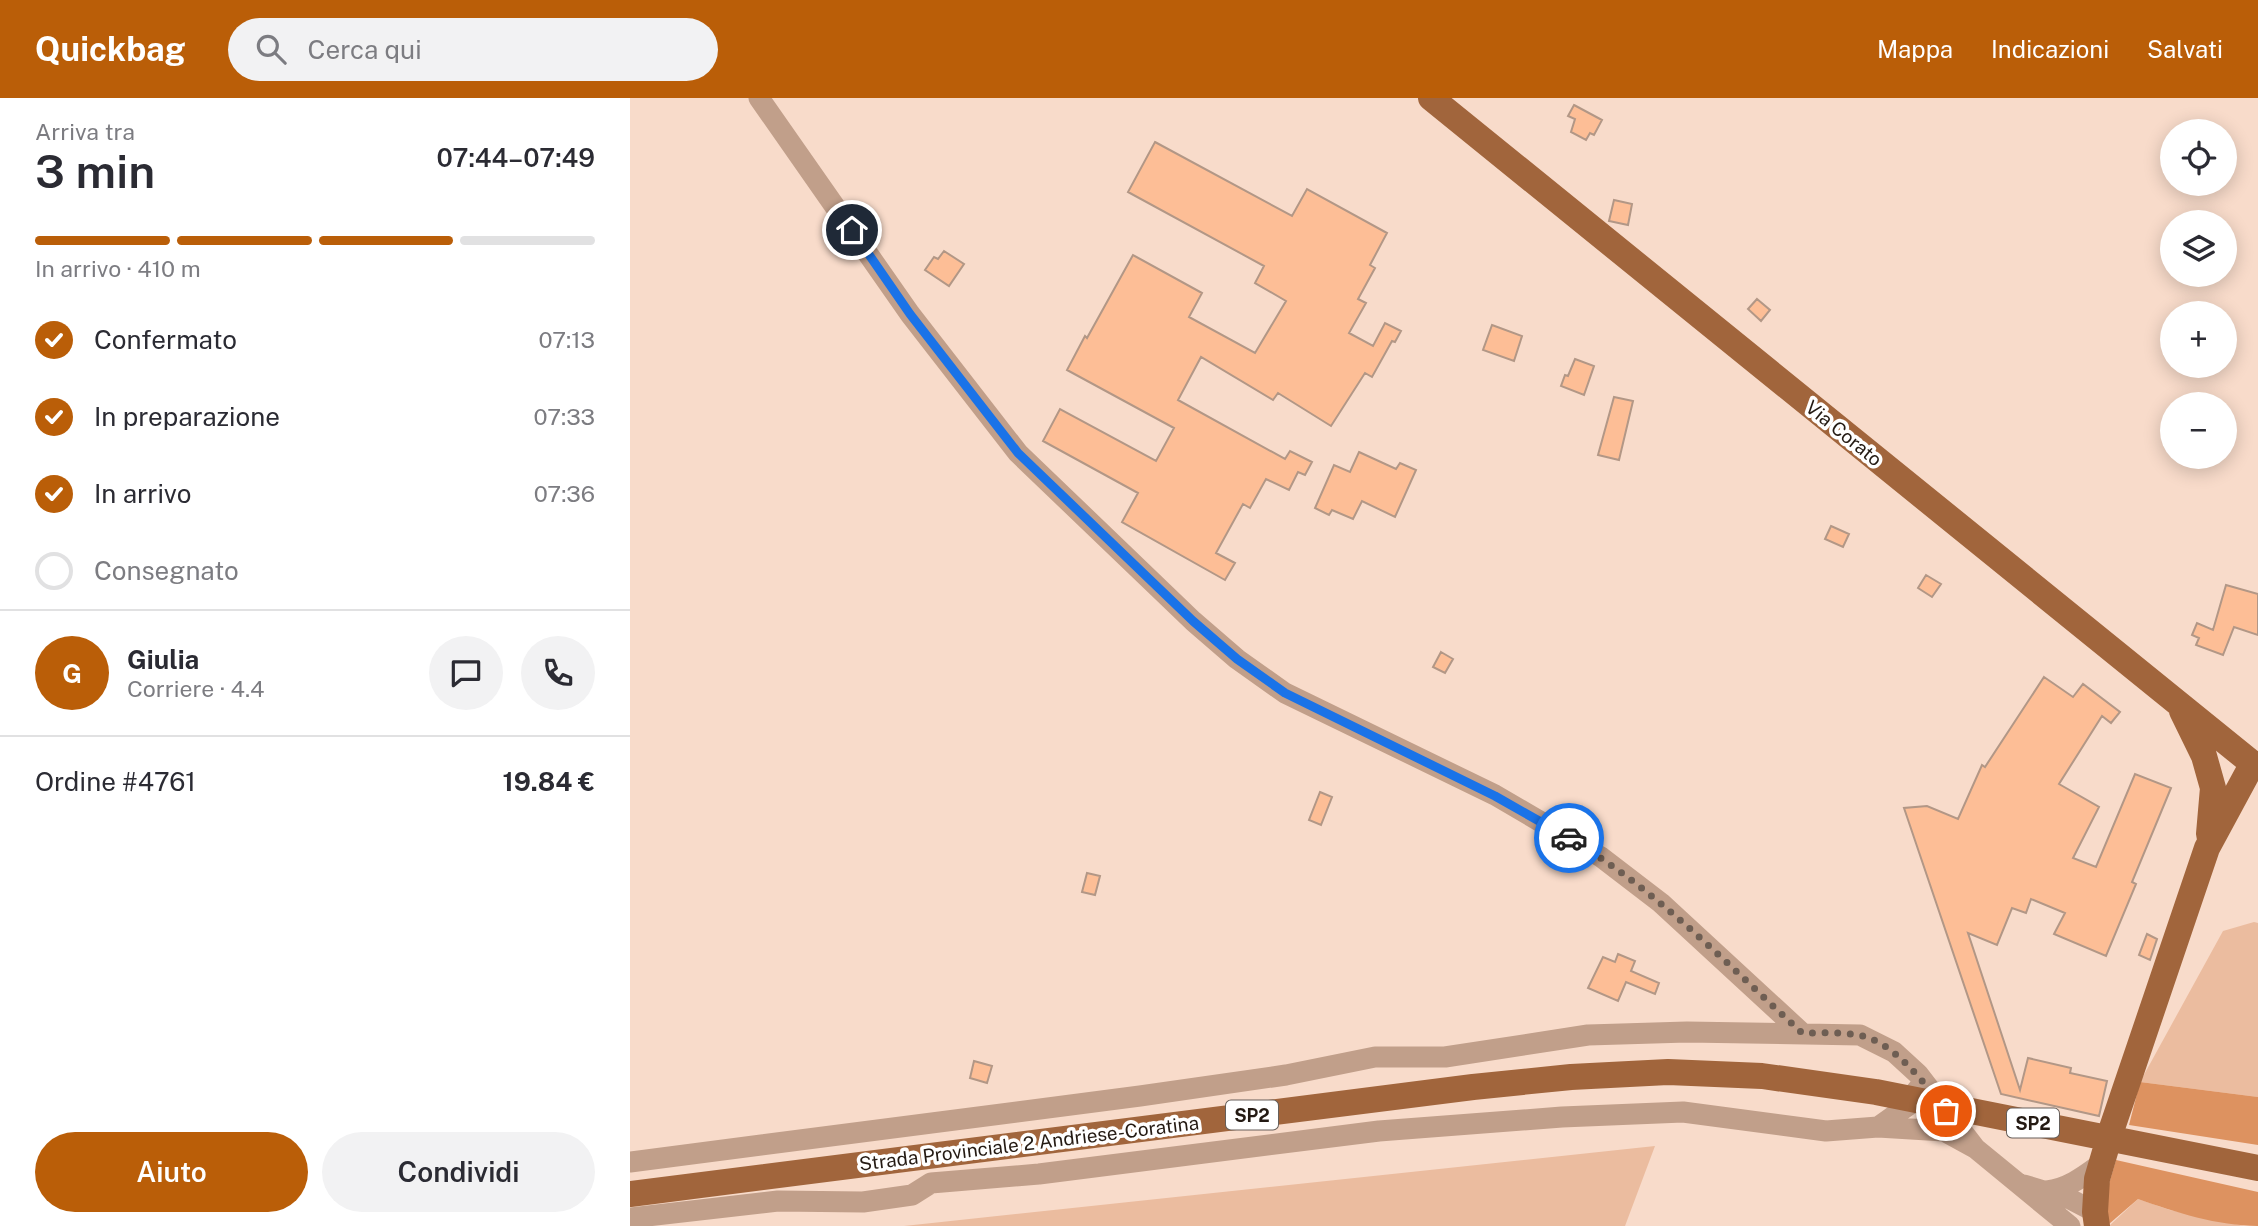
<!DOCTYPE html>
<html lang="it">
<meta charset="utf-8">
<style>
:root{--surface:#fff;--page:#f2f2f3;--text:#2b2b33;--muted:#7c7c81;--line:#e1e1e2;--accent:#ba5e08}
body{margin:0;font-family:"Public Sans",sans-serif;background:var(--page);color:var(--text);height:100vh;display:flex;flex-direction:column;font-size:26px;white-space:nowrap}
*{box-sizing:border-box;margin:0}
p{font-size:23px;color:var(--muted)}
.icon{flex:none;width:38px;height:38px;fill:none;stroke:currentColor;stroke-width:2;stroke-linecap:round;stroke-linejoin:round}
.map{position:relative;flex:1;overflow:hidden}
.panel{display:flex;flex-direction:column;background:var(--surface);width:630px}
.panel>*{flex:none}
.controls{position:absolute;left:1530px;top:21px;display:grid;gap:14px}
.controls a{display:grid;place-items:center;width:77px;height:77px;border-radius:50%;background:var(--surface);box-shadow:0 4px 18px #0003;font-size:35px}
.pin{position:absolute;display:grid;place-items:center;width:60px;height:60px;color:#fff;margin:-30px;border:4px solid #fff;border-radius:50%;box-shadow:0 2px 7px #0007}
.courier{position:absolute;display:grid;place-items:center;width:70px;height:70px;margin:-35px;border:5px solid #1a73e8;border-radius:50%;background:#fff;color:#222;box-shadow:0 2px 9px #0007}
.summary em{font-style:normal;font-weight:600}
.summary div{display:flex;flex-direction:column-reverse}
.summary{display:flex;align-items:center;justify-content:space-between;height:119px;padding:0 35px}
h1{font-size:46px;font-weight:600;line-height:52px}
.bar{display:grid;grid-template-columns:repeat(4,1fr);gap:10px 7px;align-content:center;height:84px;padding:0 35px}
.bar i{height:9px;border-radius:5px;background:var(--line)}
.bar .on{background:var(--accent)}
.bar p{grid-column:span 4}
.line{display:flex;align-items:center;gap:18px;padding:0 35px;border-top:2px solid var(--line)}
.line div{flex:1}
.round{display:grid;place-items:center;flex:none;width:74px;height:74px;border-radius:37px;background:var(--page)}
ol{padding:0 35px;list-style:none}
li{display:flex;align-items:center;gap:21px;height:77px}
li p{margin-inline-start:auto}
li .icon{padding:7px;border-radius:50%;background:var(--accent);color:#fff;stroke-width:4}
li:last-child{color:var(--muted)}
li i{width:38px;height:38px;border:4px solid var(--line);border-radius:50%}
.cta{display:flex;gap:14px;margin-top:auto;padding:14px 35px}
.cta a{flex:1;height:80px;border-radius:42px;background:var(--accent);color:#fff;font-size:28px;font-weight:600;line-height:80px;text-align:center}
.cta a+a{background:var(--page);color:var(--text)}
header{display:flex;align-items:center;gap:42px;box-sizing:border-box;height:98px;padding:0 35px;background:var(--accent);color:#fff}
header strong{font-size:33px}
nav{display:flex;gap:38px;margin-inline-start:auto;font-size:24px}
.search{width:490px;height:63px;background:var(--page);display:flex;align-items:center;gap:18px;box-sizing:border-box;padding:0 24px;border-radius:38px;color:var(--muted);font-size:26px}
main{display:flex;flex:1;min-height:0}
.map>svg:first-child{display:block}
.green{fill:#ebbc9f}
.forest{fill:#dd9260}
.building{fill:#fdbe96;stroke:#b29786;stroke-width:2}
.lines{fill:none;stroke-linecap:round;stroke-linejoin:round}
.minor{stroke:#c19f8a;stroke-width:21}
.major{stroke:#a1653c;stroke-width:26}
.done{stroke:#6e5e53;stroke-width:7;stroke-dasharray:0 12.6}
.route{stroke:#1a73e8;stroke-width:9}
.labels{text-anchor:middle;dominant-baseline:central;stroke-width:7;stroke-linejoin:round;paint-order:stroke}
.shield{fill:#fff;stroke:#665f5a;stroke-width:2}
.shield-label{font-size:18px;font-weight:bold;fill:#241a13}
.street-label{font-size:19px;fill:#241a13;stroke:#fff}
</style>
<header>
<strong>Quickbag</strong>
<div class="search"><svg class="icon" aria-label="search" viewBox="0 0 24 24"><circle cx="10" cy="10" r="6"/><path d="M15 15l6 6"/></svg>Cerca qui</div>
<nav><a>Mappa</a><a>Indicazioni</a><a>Salvati</a></nav>
</header>
<main>
<section class="panel">
<div class="summary"><div><h1>3 min</h1><p>Arriva tra</p></div><em>07:44–07:49</em></div>
<div class="bar"><i class="on"></i><i class="on"></i><i class="on"></i><i></i><p>In arrivo · 410 m</p></div>
<ol>
<li><svg class="icon" aria-label="check" viewBox="0 0 24 24"><path d="M5 12l5 5 9-10"/></svg>Confermato<p>07:13</p></li>
<li><svg class="icon" aria-label="check" viewBox="0 0 24 24"><path d="M5 12l5 5 9-10"/></svg>In preparazione<p>07:33</p></li>
<li><svg class="icon" aria-label="check" viewBox="0 0 24 24"><path d="M5 12l5 5 9-10"/></svg>In arrivo<p>07:36</p></li>
<li><i></i>Consegnato</li>
</ol>
<div class="line" style="height:126px"><b class="round" style="background:var(--accent);color:#fff">G</b><div><b>Giulia</b><p>Corriere · 4.4</p></div><a class="round"><svg class="icon" aria-label="chat" viewBox="0 0 24 24"><path d="M4 5h16v11H9l-5 4z"/></svg></a><a class="round"><svg class="icon" aria-label="phone" viewBox="0 0 24 24"><path d="M5 4h4l2 5-3 2q2 4 5 5l2-3 5 2v4C11 20 4 13 5 4z"/></svg></a></div>
<div class="line" style="height:91px"><div>Ordine #4761</div><b>19.84 €</b></div>
<div class="cta"><a>Aiuto</a><a>Condividi</a></div>
</section>
<div class="map">
<svg width="1628" height="1128" viewBox="0 0 1628 1128">
<rect width="100%" height="100%" fill="#f8dbca"/>
<path class="green" d="M1624,824L1628,825V999L1510,984L1593,833Z
M1025,1048L995,1128H274Z
M1508,1101L1540,1112L1614,1128H1479Z"/>
<path class="forest" d="M1510,984L1628,999V1047L1499,1027Z
M1486,1062L1628,1094V1128C1588,1128 1545,1114 1508,1101L1479,1126L1474,1103Z"/>
<path class="building" d="M944,7L972,22L964,37L960,35L956,42L941,34L945,21L938,18Z
M525,44L662,118L677,91L757,135L740,167L745,170L728,201L736,205L719,235L743,248L755,225L771,233L765,244L762,243L742,279L735,275L701,328L648,295L643,302L571,259L548,302L655,361L660,353L682,364L675,377L668,374L659,392L636,381L620,410L613,406L586,455L605,465L595,482L492,424L508,395L413,343L430,311L526,363L544,330L437,272L455,238L457,240L503,157L572,195L559,219L625,255L656,203L625,185L634,168L498,94Z
M984,102L1002,106L998,127L979,123Z
M314,153L334,166L319,188L295,172L304,159L308,161Z
M1127,201L1140,212L1131,223L1118,211Z
M862,227L892,238L884,263L853,252Z
M945,261L964,268L954,297L931,288L935,277L938,278Z
M984,299L1003,303L989,362L968,357Z
M729,354L766,371L770,365L786,372L765,419L732,403L723,421L702,412L699,417L685,410L704,367L720,374Z
M1201,428L1219,436L1213,449L1195,441Z
M1296,477L1311,486L1302,499L1288,490Z
M1596,487L1628,496V537L1604,529L1593,557L1566,547L1569,540L1562,537L1567,525L1583,532Z
M811,554L823,561L815,575L803,569Z
M1414,579L1443,599L1453,586L1490,614L1481,625L1472,618L1429,686L1469,709L1443,760L1466,769L1505,676L1541,690L1502,784L1506,786L1476,858L1424,836L1435,815L1401,801L1396,815L1382,810L1367,847L1338,835L1390,992L1398,960L1441,970L1440,975L1477,983L1469,1018L1371,996L1274,710L1297,708L1328,721L1352,667L1355,669Z
M690,694L702,699L691,727L679,722Z
M457,775L470,778L465,797L452,794Z
M1517,836L1527,841L1520,862L1509,857Z
M988,856L1005,863L1001,873L1029,885L1025,896L996,884L988,903L958,890L973,859L985,864Z
M344,963L362,968L357,985L340,980Z"/>
<g class="lines">
<path class="minor" d="M129,0L280,216L388,355L563,523L607,561L655,595L865,697L971,759L1031,805L1172,935
M1248,1029L1314,1033L1345,1050L1440,1128
M0,1064L510,998L656,977L745,959H815L958,937L1057,934L1230,937L1264,954L1288,976L1345,1050
M1394,1087L1440,1101L1465,1114
M1417,1093C1439,1090 1454,1078 1472,1065
M0,1120L148,1103L233,1104L282,1097L301,1085L409,1076L749,1033L932,1019L1053,1014L1196,1033L1248,1029L1286,1002L1287,992"/>
<path class="major" d="M801,0L1628,670
M1552,613L1574,658L1583,690L1579,736
M0,1096L843,989L941,979L1038,974L1132,978L1246,994L1628,1070
M1467,1128L1465,1114L1467,1081L1482,1030L1577,750L1623,665"/>
</g>
<g class="lines">
<path class="done" d="M939,740C1026,791 1098,867 1172,935C1190,935 1209,934 1227,937C1262,941 1296,987 1316,1013"/>
<path class="route" d="M222,132L280,216L388,355L563,523L607,561L655,595L865,698L939,740"/>
</g>
<g class="labels">
<g class="shield">
<rect x="596" y="1002.5" width="52" height="29" rx="5"/>
<rect x="1377" y="1010.5" width="52" height="29" rx="5"/>
</g>
<g class="shield-label">
<text x="622" y="1017">SP2</text>
<text x="1403" y="1025">SP2</text>
</g>
<g class="street-label">
<text transform="translate(1214 335) rotate(39)">Via Corato</text>
<text transform="translate(399 1045) rotate(-7)">Strada Provinciale 2 Andriese-Coratina</text>
</g>
</g>
</svg>
<div class="controls">
<a><svg class="icon" aria-label="locate" viewBox="0 0 24 24"><circle cx="12" cy="12" r="6"/><path d="M12 2v4M12 18v4M2 12h4M18 12h4"/></svg></a>
<a><svg class="icon" aria-label="layers" viewBox="0 0 24 24"><path d="M12 4l9 5-9 5-9-5zM3 14l9 5 9-5"/></svg></a>
<a>+</a>
<a>−</a>
</div>
<div class="pin" style="left:1316px;top:1013px;background:#ea580c"><svg class="icon" aria-label="bag" viewBox="0 0 24 24"><path d="M5 8h14l-1 12H6zM9 8a3 3 0 0 1 6 0"/></svg></div>
<div class="pin" style="left:222px;top:132px;background:#1f2937"><svg class="icon" aria-label="home" viewBox="0 0 24 24"><path d="M3 11l9-7 9 7M6 9v11h12V9"/></svg></div>
<div class="courier" style="left:939px;top:740px"><svg class="icon" aria-label="car" viewBox="0 0 24 24"><path d="M5 17H2v-5l4-1 3-4h7l3 4 3 1v5h-3M9 17h6M6 11h13"/><circle cx="7" cy="17" r="2"/><circle cx="17" cy="17" r="2"/></svg></div>
</div>
</main>
